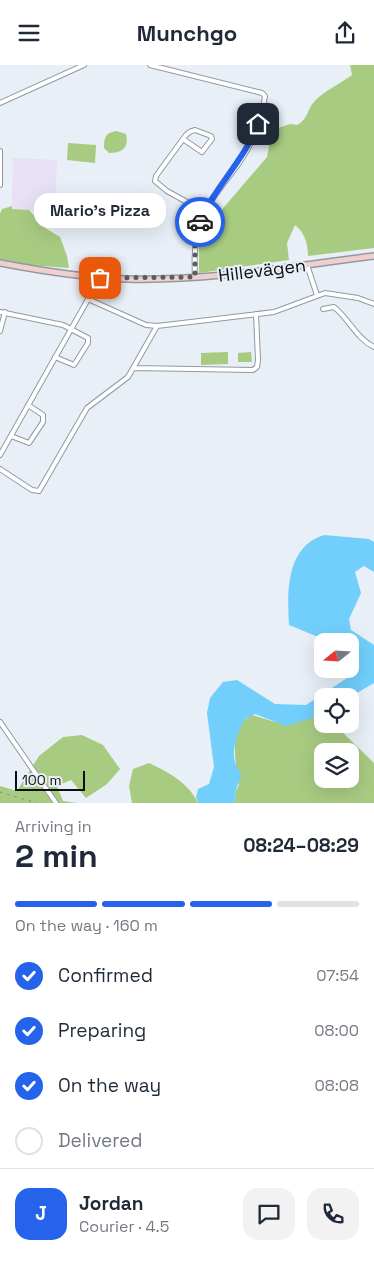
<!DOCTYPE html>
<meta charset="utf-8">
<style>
:root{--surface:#fff;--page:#f2f2f3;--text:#1f2937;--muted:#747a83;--line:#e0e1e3;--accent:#2563eb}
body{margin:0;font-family:"Space Grotesk",sans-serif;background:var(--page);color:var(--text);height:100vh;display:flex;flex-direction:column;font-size:19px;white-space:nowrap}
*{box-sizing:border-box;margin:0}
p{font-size:16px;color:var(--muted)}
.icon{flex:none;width:28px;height:28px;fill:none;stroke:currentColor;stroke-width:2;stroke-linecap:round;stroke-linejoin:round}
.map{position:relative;height:738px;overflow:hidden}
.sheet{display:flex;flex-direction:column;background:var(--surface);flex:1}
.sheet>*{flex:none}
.needle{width:32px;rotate:252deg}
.tools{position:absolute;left:314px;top:568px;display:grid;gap:10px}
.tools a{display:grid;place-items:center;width:45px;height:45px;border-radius:10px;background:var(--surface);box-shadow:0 5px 20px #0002;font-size:25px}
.scale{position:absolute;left:15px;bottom:12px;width:70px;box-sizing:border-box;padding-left:5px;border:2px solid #0c0e10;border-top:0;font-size:14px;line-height:18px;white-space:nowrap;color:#0c0e10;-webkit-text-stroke:4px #e8eff6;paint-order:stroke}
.pin{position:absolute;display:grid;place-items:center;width:42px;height:42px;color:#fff;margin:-21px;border-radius:10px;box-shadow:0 2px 8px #0006}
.courier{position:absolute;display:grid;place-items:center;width:50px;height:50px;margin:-25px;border:4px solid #2563eb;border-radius:50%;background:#fff;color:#222;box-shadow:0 1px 6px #0007}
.bubble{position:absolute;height:35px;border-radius:15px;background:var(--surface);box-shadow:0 5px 20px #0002;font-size:16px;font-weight:600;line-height:35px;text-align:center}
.head em{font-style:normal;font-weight:600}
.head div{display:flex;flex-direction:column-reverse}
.head{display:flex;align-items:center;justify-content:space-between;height:85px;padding:0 15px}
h1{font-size:32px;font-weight:600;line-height:38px}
.bar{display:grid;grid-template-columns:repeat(4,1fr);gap:8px 5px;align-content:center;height:60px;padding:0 15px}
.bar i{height:6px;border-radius:4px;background:var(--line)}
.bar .current{background:var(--accent)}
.bar p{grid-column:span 4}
.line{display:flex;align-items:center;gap:12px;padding:0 15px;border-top:1px solid var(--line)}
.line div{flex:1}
.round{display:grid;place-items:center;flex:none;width:52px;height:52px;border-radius:15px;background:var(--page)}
ol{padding:0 15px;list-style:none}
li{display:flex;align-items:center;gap:15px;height:55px}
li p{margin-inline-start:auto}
li .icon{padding:5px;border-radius:50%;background:var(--accent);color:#fff;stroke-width:4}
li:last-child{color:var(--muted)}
li i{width:28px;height:28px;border:2px solid var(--line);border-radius:50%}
header{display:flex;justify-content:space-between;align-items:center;height:65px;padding:0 15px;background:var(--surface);font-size:22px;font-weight:600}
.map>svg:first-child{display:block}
.education{fill:#e8e0f5}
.green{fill:#a8cb82;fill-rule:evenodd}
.water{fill:#72cffb}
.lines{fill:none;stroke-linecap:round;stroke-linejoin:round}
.street-casing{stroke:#9399a0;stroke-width:6}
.secondary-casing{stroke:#9399a0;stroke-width:8}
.street{stroke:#fff;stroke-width:4}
.secondary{stroke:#f0d0ce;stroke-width:5}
.rail{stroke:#81868b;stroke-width:1;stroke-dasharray:2.5 5;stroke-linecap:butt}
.done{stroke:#595d60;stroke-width:5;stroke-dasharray:0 9}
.route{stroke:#2563eb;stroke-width:6}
.labels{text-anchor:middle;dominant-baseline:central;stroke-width:4;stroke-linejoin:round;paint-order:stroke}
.street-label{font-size:18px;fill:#0c0e10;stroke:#e8eff6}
</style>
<header><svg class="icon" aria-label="menu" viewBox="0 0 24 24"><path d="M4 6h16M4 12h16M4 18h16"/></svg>Munchgo<svg class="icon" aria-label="share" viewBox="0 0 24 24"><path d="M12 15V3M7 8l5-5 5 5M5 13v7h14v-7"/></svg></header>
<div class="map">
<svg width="374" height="738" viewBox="0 0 374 738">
<rect width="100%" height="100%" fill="#e8eff6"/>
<path class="education" d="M13,93L57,95L55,148L12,144Z"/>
<path class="green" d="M350,0H374V183L308,191C308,180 305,167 295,160L287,178L289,195L199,208V177L206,157L213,155L267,92L272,65L290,59L297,60C307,55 307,46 313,38C323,26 340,19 352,10Z
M116,66L126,69C129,83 123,88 109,88L104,83C104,73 105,68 116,66Z
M68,78L96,80L95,98L67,95Z
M12,141V144L29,145L45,163L60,172L67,191L69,203L28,200L0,194V149L2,144Z
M228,287V299L201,300V288Z
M251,287L252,297H238V288Z
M252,650L275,657L322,650V659H334L374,698V738H234L236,733L235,727L239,720C236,699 227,662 252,650ZM322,686H350V714H322Z
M82,670L103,680L120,704L107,719L86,733L71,715L57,721L63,736L77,738H0V721L17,726L39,691L63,672Z
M149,698C168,707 189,718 198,738H132L129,721L133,704Z"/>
<path class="water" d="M324,470L369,474L374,477V507L364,501L355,507L361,528L349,554L351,565L374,580V618L350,632L322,631V650L286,661L255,649L245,654C239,665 231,683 235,697C237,703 240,706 241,712L235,727L236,733L234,738H198L196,732L198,724L209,719L214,702L207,648L210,633L223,617L237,615L275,639L306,640L347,613L350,604V576H328L289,560C287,526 286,482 324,470Z"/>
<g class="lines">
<defs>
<path id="street" d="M150,0L262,28L265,31C262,53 254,76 241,95C227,116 208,135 200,159C194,176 194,194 195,212
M0,38L84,0
M183,74L202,87L212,74L211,71L195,65C189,66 186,69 183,74L156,111L155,116L167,126L205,147
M0,86V120
M307,200L317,230
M88,234L146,260L157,261L274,247L325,228L358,233L374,239
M323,244L334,242C349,254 357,274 374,282
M0,247L63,260L88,273V278L74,300L55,292
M0,266L5,247
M134,303L253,305L257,302L258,295L256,249
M11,371L29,378L43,357V350L28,340
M0,390L100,213
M0,404L32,425L39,426L87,343L128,312L157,261
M0,657L56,738"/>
<path id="secondary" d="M0,198C42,206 85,213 128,214C210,216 293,201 374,191"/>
</defs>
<use href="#street" class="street-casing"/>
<use href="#secondary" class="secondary-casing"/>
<use href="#street" class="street"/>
<use href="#secondary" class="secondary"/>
<path class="rail" d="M0,727L37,738"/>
</g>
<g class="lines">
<path class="done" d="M100,213L195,212V179L200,157"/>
<path class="route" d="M200,157C215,121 244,96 258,59"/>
</g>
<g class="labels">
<g class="street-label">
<text transform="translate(262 205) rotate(-7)">Hillevägen</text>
</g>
</g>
</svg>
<div class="tools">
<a><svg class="needle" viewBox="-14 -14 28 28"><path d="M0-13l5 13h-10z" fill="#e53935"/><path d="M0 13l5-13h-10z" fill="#747a83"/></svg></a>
<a><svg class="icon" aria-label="locate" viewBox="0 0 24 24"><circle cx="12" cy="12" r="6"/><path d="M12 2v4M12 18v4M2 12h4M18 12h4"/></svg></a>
<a><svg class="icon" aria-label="layers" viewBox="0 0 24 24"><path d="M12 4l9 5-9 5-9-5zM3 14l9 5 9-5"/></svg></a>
</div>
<div class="scale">100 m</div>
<div class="pin" style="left:100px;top:213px;background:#ea580c"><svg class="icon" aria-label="bag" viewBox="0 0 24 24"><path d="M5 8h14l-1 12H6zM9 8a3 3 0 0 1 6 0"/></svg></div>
<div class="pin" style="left:258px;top:59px;background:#1f2937"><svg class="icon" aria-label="home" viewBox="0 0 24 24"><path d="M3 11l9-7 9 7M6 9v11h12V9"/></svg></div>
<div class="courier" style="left:200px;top:157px"><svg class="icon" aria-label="car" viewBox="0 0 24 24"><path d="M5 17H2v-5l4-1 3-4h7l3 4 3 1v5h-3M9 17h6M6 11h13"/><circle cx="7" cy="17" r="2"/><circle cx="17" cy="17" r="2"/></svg></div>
<div class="bubble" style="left:34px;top:128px;width:132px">Mario's Pizza</div>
</div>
<section class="sheet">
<div class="head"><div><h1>2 min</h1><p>Arriving in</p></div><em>08:24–08:29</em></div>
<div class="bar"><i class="current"></i><i class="current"></i><i class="current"></i><i></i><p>On the way · 160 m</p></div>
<ol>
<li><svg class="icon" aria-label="check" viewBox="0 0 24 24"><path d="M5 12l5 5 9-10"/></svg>Confirmed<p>07:54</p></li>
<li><svg class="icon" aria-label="check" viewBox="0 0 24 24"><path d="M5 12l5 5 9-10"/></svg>Preparing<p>08:00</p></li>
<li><svg class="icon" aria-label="check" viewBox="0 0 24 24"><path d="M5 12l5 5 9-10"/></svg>On the way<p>08:08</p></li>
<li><i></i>Delivered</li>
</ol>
<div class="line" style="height:90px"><b class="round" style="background:var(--accent);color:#fff">J</b><div><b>Jordan</b><p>Courier · 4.5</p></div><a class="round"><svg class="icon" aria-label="chat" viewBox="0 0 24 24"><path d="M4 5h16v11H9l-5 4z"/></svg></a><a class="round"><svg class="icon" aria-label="phone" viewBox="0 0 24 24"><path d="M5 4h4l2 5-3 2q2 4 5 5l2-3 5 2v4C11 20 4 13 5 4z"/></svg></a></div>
</section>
